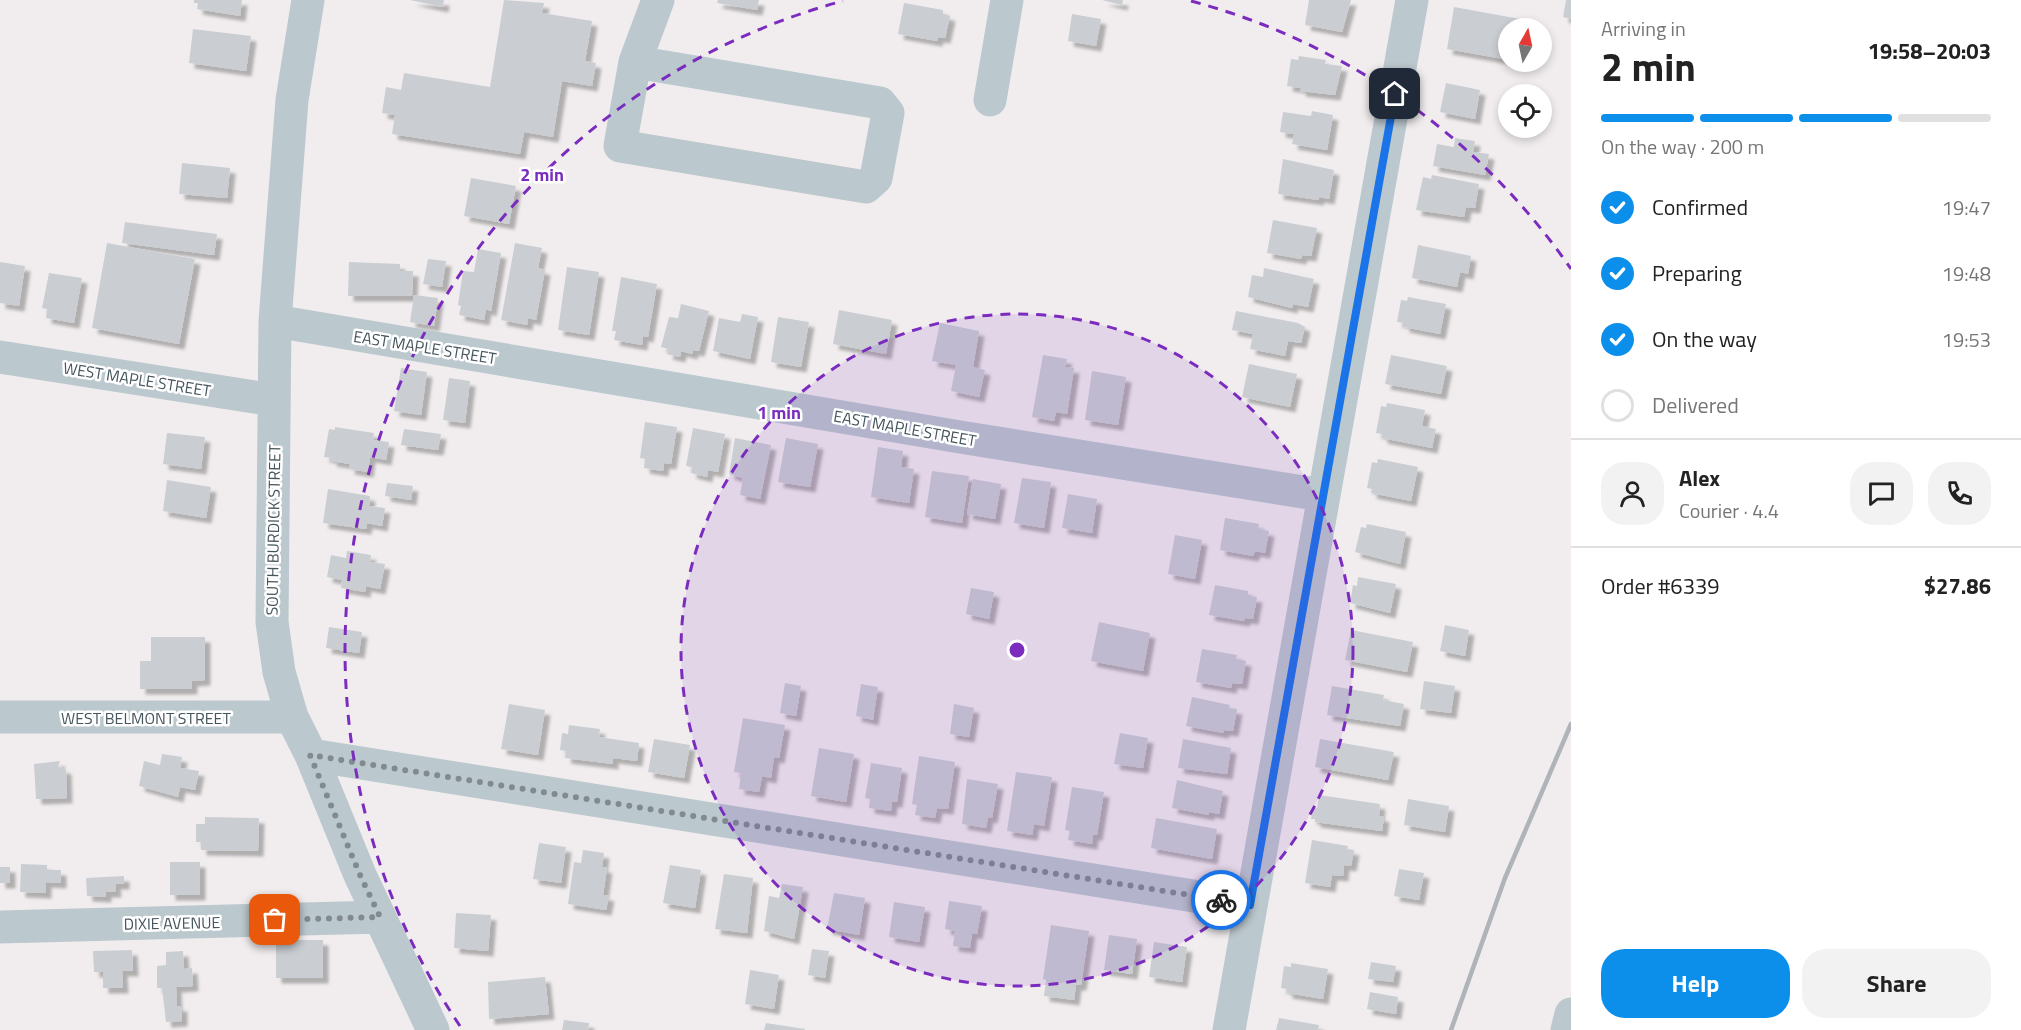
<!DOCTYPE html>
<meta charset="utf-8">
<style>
:root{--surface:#fff;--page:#f2f2f2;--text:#222;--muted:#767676;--line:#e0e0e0;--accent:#0c8feb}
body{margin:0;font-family:"Titillium Web",sans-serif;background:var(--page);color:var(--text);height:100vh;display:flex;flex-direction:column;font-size:22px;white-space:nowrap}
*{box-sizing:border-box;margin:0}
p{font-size:20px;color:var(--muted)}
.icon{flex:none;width:33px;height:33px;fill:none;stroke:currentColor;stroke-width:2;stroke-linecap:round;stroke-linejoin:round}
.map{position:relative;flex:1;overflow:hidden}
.panel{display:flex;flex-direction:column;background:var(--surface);width:450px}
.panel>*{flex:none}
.needle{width:39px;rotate:9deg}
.controls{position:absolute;left:1498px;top:18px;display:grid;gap:12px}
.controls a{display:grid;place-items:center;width:54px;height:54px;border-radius:50%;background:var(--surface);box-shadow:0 3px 9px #0003;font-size:30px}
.pin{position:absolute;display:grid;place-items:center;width:51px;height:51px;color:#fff;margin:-26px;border-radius:12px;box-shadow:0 3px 9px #0006}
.courier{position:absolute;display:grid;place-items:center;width:60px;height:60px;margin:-30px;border:4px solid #1a73e8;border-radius:50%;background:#fff;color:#222;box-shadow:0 2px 8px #0007}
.headline em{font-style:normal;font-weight:700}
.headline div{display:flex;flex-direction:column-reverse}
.headline{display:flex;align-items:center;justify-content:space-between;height:102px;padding:0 30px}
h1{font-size:39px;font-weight:700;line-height:45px}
.bar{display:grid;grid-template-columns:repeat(4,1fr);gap:9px 6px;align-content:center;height:72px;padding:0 30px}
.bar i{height:8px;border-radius:4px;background:var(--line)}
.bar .current{background:var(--accent)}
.bar p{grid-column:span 4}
.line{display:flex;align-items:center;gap:15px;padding:0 30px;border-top:2px solid var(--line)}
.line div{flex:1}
.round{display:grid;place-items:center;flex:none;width:63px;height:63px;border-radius:24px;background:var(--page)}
ol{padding:0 30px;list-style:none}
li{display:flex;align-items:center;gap:18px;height:66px}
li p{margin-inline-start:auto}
li .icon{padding:6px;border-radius:50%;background:var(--accent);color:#fff;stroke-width:4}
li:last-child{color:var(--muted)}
li i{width:33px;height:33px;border:3px solid var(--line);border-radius:50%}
.primary-button{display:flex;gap:12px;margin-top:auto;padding:12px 30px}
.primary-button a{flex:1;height:69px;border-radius:24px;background:var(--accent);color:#fff;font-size:24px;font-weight:700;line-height:69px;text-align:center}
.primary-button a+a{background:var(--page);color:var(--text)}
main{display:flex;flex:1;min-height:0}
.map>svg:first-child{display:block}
.building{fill:#caced3;filter:url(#shadow)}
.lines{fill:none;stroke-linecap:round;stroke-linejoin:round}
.minor{stroke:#bbc8ce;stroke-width:33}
.rail{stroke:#afb4b9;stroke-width:4.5}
.done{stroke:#818a8f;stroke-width:6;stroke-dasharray:0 10.8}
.route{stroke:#1a73e8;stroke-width:8}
.ring{fill:none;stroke:#7b2cbf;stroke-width:3;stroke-dasharray:10 8}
.labels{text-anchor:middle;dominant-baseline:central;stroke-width:5;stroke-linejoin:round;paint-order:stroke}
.street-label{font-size:16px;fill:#45555c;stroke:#fff}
.centre{fill:#7b2cbf;stroke:#fff;stroke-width:3}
.ring-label{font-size:18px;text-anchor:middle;font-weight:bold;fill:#7b2cbf;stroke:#fff;stroke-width:5;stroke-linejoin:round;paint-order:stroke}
</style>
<main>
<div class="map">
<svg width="1571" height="1030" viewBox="0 0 1571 1030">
<defs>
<filter id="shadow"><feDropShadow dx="5.5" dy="5.5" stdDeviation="1.5" flood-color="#0004"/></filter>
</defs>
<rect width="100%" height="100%" fill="#f1edee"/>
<path class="building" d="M194,0H242L240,16L197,9L198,3H194Z
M410,0H444L443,7Z
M504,0L544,3L542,13L592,21L585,61L596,63L592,86L562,81L553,137L524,132L520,154L392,134L395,115L382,113L386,87L401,90L404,73L490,87Z
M718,0H759L757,10L717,3Z
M1102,0H1123L1122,5Z
M1309,0H1351L1342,32L1305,25Z
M1566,0H1571V19L1563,17Z
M904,3L943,10V14L950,16L945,38L938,37L937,41L898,34Z
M1454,7L1537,22L1535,28H1509V60L1447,49Z
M1072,14L1101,19L1096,46L1068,41Z
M193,29L251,36L246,71L189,63Z
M1299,56L1326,60L1325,64L1342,66L1335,95L1300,91L1301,88L1287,86L1291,59L1298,60Z
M1446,83L1480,90L1475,119L1440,112Z
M1312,111L1333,115L1327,150L1292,144L1294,134L1280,132L1283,112L1311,116Z
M1455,138L1475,141L1473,152L1489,154L1485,175L1433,166L1437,144L1454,147Z
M1283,159L1334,170L1329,199L1319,197L1318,200L1278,194Z
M182,163L230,168L227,198L179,194Z
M1432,175L1479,184L1475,208L1466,207L1464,217L1416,210L1423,177L1431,179Z
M471,178L516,186L509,224L464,216Z
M1273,220L1317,228L1311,256L1302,255L1301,259L1267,253Z
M125,222L217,234L214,255L122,243Z
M107,243L195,259L179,344L92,328Z
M515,243L542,248L538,268L545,270L536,320L528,318L527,325L501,320Z
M1418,245L1471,256L1468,274L1460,272L1457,287L1412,278Z
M478,249L501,253L491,311L486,309L484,320L459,315L461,306L458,305L463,271L474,272Z
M428,259L446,261L442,287L423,284Z
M0,262L25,266L19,306L0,303Z
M349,262L400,264V271H413L412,296H348Z
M567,267L599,272L589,335L558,330Z
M1264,268L1314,279L1308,307L1293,304L1292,308L1248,297L1252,275L1263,277Z
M49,273L82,278L74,323L46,318L47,309L42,308Z
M621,277L657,284L648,337L643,336L642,345L614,340L616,331H612Z
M414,295L438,298L434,326L410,322Z
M1408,297L1446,304L1440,334L1404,327V323L1397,322L1401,300L1407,301Z
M681,304L709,311L699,351L693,350L692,354L681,351L680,357L667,354L669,349L661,347L669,317L678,318Z
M839,310L892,320L886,354L833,344Z
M1236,311L1298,323L1305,327L1301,343L1288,341L1285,356L1250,349L1253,334L1232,330Z
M742,314L758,317L750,359L713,351L719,318L740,322Z
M778,317L809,322L801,367L771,362Z
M940,323L979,331L973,367L985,370L979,397L951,391L956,365L932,361Z
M1043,355L1067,359L1065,367L1074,368L1067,414L1056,412L1054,421L1032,417Z
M1391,355L1447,366L1441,394L1385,384Z
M1249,364L1297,374L1290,407L1242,397Z
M401,368L427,372L421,415L394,411Z
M1092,371L1126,377L1118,425L1085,420Z
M449,378L470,381L465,423L443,420Z
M1387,403L1425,410L1422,426L1436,429L1432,448L1382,438V434L1376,433L1381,406L1386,407Z
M645,422L677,427L671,464L664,463L663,471L644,468L645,459L640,458Z
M335,427L374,433L373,440L389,442L386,460L370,457L368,472L349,469L350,464L331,461L332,458L324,457L329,429L335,430Z
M693,428L725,434L718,472L708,470L707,477L691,473L692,467L686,466Z
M404,429L441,434L438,450L401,445Z
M167,433L205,437L201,469L163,464Z
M735,438L771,445L760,499L740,495L743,478L729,474Z
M786,438L818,444L810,487L778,482Z
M878,447L903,451L901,467L914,469L909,503L871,497Z
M1378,459L1418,467L1411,501L1371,493L1372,489L1367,488L1372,462L1377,463Z
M932,471L969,476L962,523L925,517Z
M1022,478L1051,482L1044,528L1014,523Z
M973,479L1001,484L995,519L967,514Z
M167,480L211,487L206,518L163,511Z
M387,483L413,486L411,500L385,496Z
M328,489L370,496L369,506L385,508L382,526L367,523L366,529L323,523Z
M1068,494L1097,499L1092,533L1062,528Z
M1225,518L1259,524L1258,529L1269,531L1265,553L1255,551L1253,556L1220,550Z
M1367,524L1406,532L1400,564L1355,552L1361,527L1366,528Z
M1175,535L1202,540L1195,579L1168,574Z
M347,551L371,555L370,562L385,564L380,589L366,586L365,592L341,588L342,580L327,577L331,555L346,558Z
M1358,577L1396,584L1390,613L1350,603L1353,585L1357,586Z
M1215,585L1248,591V596L1257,597L1253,619L1245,618L1244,621L1209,615Z
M971,588L994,592L989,619L966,614Z
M1099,622L1150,633L1143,671L1091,661Z
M1445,625L1469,630L1465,656L1440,651Z
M329,627L362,632L359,653L326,648Z
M1351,630L1413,642L1407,672L1345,660Z
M151,637H205V680L192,681V689H140V661H151Z
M1202,649L1237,655L1236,659L1246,661L1242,684L1232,683L1231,688L1196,682Z
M1424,681L1455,686L1451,713L1420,709Z
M785,683L801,686L796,716L780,713Z
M861,684L878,687L873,720L856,716Z
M1332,686L1384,695L1383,700L1404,704L1400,726L1327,715Z
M1192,697L1230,705L1229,708L1237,709L1233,731L1224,730L1223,733L1186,726Z
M509,704L545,710L538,755L501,749Z
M954,704L974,708L969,737L950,734Z
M743,718L785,725L779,758L774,757L771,778L762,776L759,792L739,789L741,773L734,772Z
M569,725L600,729L599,737L639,743L637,761L613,758V764L565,758L567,751L560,750L562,733L568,734Z
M1120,733L1148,738L1143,768L1114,764Z
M654,739L690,745L684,778L648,772Z
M1183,739L1231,748L1227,774L1178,768Z
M1320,739L1394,752L1388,780L1315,767Z
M819,748L854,754L846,802L811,796Z
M162,754L182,757L180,768L199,771L195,790L180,787L178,797L139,786L144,761L160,765Z
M919,756L955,762L948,809L937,808L935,818L915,815L917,805L912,804Z
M60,761L58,767L66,769L67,798L36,799L34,764Z
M871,763L902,768L897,802H892L891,811L869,808L870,799L865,798Z
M1016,772L1052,777L1044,826L1034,824L1032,835L1007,831Z
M967,779L998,784L992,818L988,817L986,828L962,824Z
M1177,780L1223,791L1219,814L1209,812V815L1172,808Z
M1072,787L1104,792L1097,835H1093L1092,844L1068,840L1070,831L1065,830Z
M1319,795L1380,804L1379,816L1384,817L1382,831L1315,822V819H1311L1313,808H1317Z
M1408,799L1449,806L1445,832L1404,825Z
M205,817L259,818L258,851L201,850V842H196V824H205Z
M1156,818L1217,829L1212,859L1151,848Z
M1312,840L1348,846L1347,849L1354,850L1351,866L1344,865L1343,876L1332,875L1330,887L1305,883Z
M539,843L566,847L561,883L533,879Z
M583,850L604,853L602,867L607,868L603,895L609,896L606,910L568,904L574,862L581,863Z
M170,862H200V895H170Z
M21,864L47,865V870H61V883L46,882V893L20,892Z
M670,865L701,870L695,908L663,903Z
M0,867H10V883H0Z
M1399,869L1424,873L1419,900L1394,896Z
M724,874L753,878L747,933L715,929Z
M124,876V884H115L116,892H106V897L87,896L86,878Z
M782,884L803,887L794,939L764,931L769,896L779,898Z
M834,893L865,898L859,935L827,929Z
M949,901L982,906L977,934L972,933L970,948L953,946L955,931L945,929Z
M894,902L925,907L919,942L889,937Z
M456,913L491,915L488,951L454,948Z
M1051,925L1089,931L1081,985H1076L1074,1000L1044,996L1046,980L1043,979Z
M1109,935L1137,939L1132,974L1104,970Z
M282,940H323V978H276V943H282Z
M1154,942L1187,947L1182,982L1149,977Z
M812,949L829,951L825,978L808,975Z
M132,950L133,971H122L123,988H103V972H94L93,951Z
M183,951L184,969L192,968L193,986L176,987L177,1006H182V1021L166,1022L162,988H157V966L166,965V952Z
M1371,962L1396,966L1393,982L1368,979Z
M1291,963L1328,969L1323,999L1287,993V989L1281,988L1284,966L1291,967Z
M750,970L779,975L774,1009L745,1004Z
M545,977L549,1014L489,1019L488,982Z
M1370,992L1398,997L1396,1014L1367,1009Z
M1279,1018L1319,1025L1318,1030H1276Z
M564,1020L589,1023L588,1030H562Z
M766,1023L805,1029V1030H764Z"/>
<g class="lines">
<path class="minor" d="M308,0L292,100L275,321L272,622L279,672L292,717L311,755L360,875L433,1030
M635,62L880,103L888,113L876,178L866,187L620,146L635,62L658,0
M990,100L1007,0
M275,321L960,437L1322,495
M0,357L274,400
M0,717H292
M311,755L1250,905
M0,927L380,917
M1229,1030L1412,0
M1567,1030L1571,1014"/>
<path class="rail" d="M1451,1030L1505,878L1571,724"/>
</g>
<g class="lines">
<path class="done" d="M275,920L380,917L360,875L310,755L1221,900"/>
<path class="route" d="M1221,900L1250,905L1395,94"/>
</g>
<circle cx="1017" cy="650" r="336" fill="#7b2cbf" fill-opacity=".12"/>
<g class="ring">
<circle cx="1017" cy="650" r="336"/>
<path d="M460 1026A672 672 0 0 1 843 1M1191 1A672 672 0 0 1 1571 269"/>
</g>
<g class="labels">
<g class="street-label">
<text transform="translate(425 347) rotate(9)">EAST MAPLE STREET</text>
<text transform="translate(137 379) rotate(9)">WEST MAPLE STREET</text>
<text transform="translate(905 428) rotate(10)">EAST MAPLE STREET</text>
<text transform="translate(273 530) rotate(-89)">SOUTH BURDICK STREET</text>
<text x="146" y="718">WEST BELMONT STREET</text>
<text transform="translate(172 923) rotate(-1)">DIXIE AVENUE</text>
</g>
</g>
<circle cx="1017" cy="650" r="9" class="centre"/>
<g class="ring-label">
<text x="542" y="181">2 min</text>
<text x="779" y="419">1 min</text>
</g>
</svg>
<div class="controls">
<a><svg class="needle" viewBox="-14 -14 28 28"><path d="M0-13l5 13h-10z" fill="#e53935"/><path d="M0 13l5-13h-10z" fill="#767676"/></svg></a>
<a><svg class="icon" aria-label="locate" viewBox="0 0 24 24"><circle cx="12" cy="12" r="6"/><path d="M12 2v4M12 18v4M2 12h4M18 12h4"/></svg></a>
</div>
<div class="pin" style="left:275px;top:920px;background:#ea580c"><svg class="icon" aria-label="bag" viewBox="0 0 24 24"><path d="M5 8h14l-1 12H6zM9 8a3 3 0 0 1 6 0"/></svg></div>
<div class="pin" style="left:1395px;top:94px;background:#1f2937"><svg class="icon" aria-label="home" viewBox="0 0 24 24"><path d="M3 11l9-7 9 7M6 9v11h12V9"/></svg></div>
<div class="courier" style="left:1221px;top:900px"><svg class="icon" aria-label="bike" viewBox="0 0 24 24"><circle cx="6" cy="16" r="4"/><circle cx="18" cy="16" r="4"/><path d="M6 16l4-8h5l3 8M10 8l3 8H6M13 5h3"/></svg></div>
</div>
<section class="panel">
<div class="headline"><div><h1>2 min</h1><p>Arriving in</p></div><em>19:58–20:03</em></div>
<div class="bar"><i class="current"></i><i class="current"></i><i class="current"></i><i></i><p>On the way · 200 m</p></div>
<ol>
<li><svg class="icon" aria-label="check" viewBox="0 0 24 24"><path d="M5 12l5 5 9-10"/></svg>Confirmed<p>19:47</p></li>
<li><svg class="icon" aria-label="check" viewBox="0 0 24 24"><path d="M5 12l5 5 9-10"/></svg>Preparing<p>19:48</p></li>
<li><svg class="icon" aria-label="check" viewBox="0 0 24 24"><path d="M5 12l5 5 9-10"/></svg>On the way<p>19:53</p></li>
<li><i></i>Delivered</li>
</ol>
<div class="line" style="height:108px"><a class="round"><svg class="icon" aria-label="person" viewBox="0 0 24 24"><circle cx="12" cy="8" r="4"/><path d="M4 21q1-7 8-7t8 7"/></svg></a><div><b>Alex</b><p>Courier · 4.4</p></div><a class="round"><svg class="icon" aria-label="chat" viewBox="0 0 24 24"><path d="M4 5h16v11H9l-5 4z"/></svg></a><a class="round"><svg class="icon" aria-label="phone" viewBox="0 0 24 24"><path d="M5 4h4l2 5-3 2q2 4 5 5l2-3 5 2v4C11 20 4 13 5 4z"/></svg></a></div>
<div class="line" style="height:78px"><div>Order #6339</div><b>$27.86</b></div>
<div class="primary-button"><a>Help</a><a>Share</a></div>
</section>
</main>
